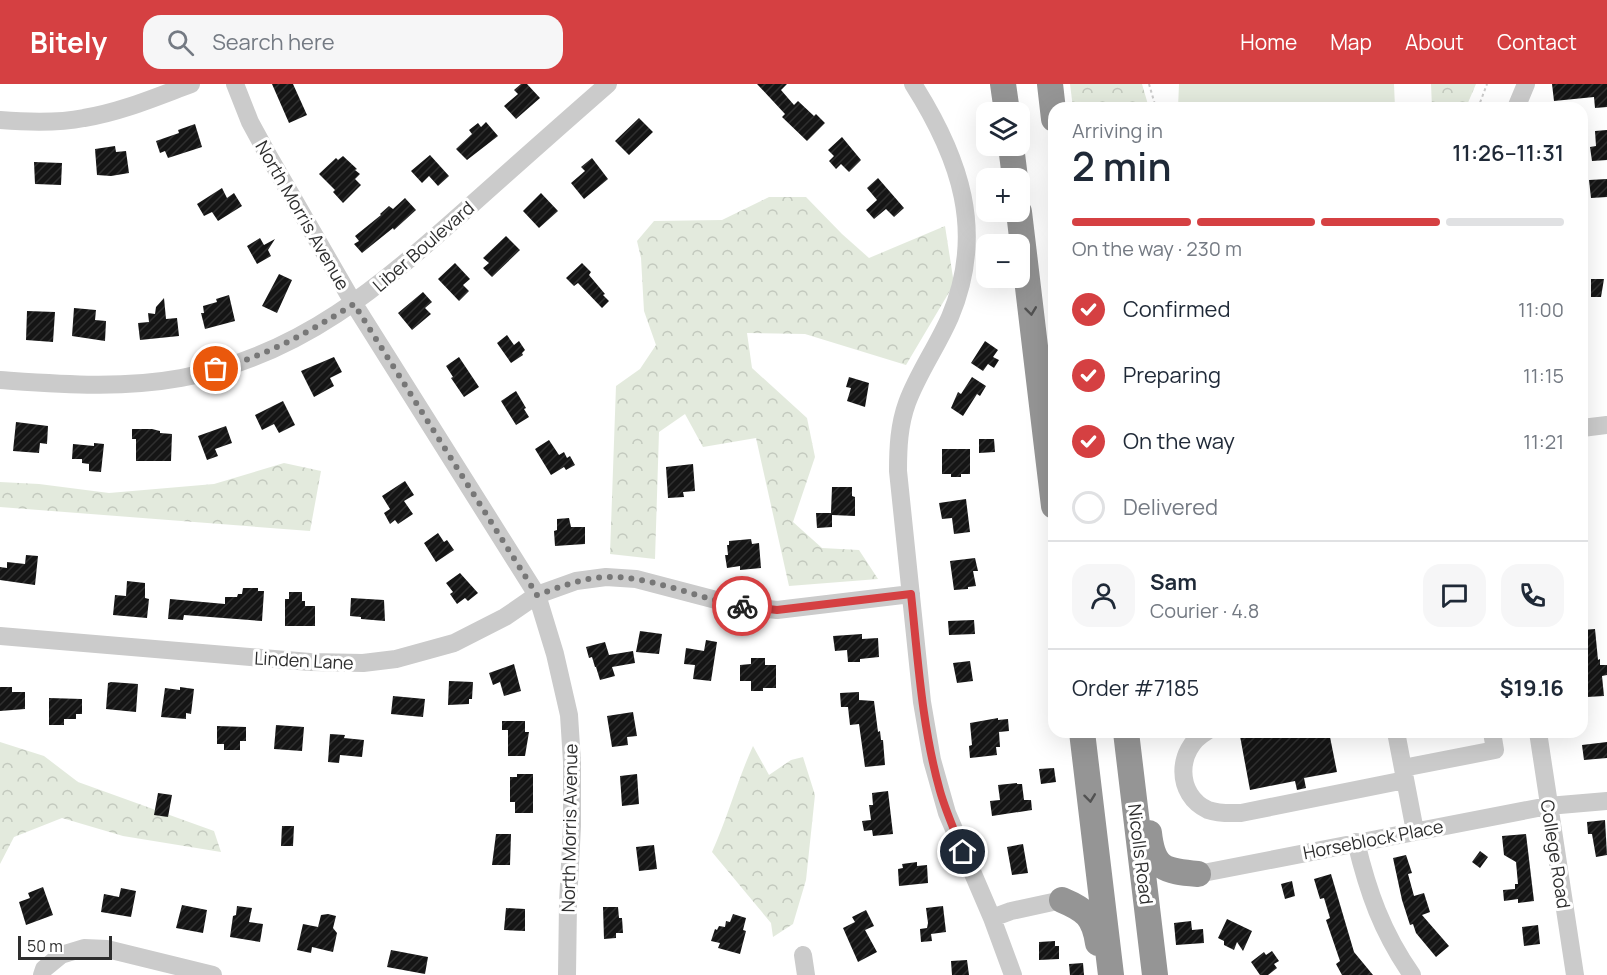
<!DOCTYPE html>
<meta charset="utf-8">
<style>
:root{--surface:#fff;--page:#f6f6f7;--text:#1f2937;--muted:#747a83;--line:#e0e1e3;--accent:#d54042}
body{margin:0;font-family:Manrope,sans-serif;background:var(--page);color:var(--text);height:100vh;display:flex;flex-direction:column;font-size:22px;white-space:nowrap}
*{box-sizing:border-box;margin:0}
p{font-size:20px;color:var(--muted)}
.icon{flex:none;width:33px;height:33px;fill:none;stroke:currentColor;stroke-width:2;stroke-linecap:round;stroke-linejoin:round}
.map{position:relative;flex:1;overflow:hidden}
.details{position:absolute;left:1048px;top:18px;width:540px;height:636px;display:flex;flex-direction:column;background:var(--surface);border-radius:18px;box-shadow:0 6px 24px #0002}
.details>*{flex:none}
.tools{position:absolute;left:976px;top:18px;display:grid;gap:12px}
.tools a{display:grid;place-items:center;width:54px;height:54px;border-radius:12px;background:var(--surface);box-shadow:0 6px 24px #0002;font-size:30px}
.scale{position:absolute;left:18px;bottom:15px;width:94px;box-sizing:border-box;padding-left:6px;border:3px solid #2e2e2e;border-top:0;font-size:16px;line-height:21px;white-space:nowrap;color:#2e2e2e;-webkit-text-stroke:4px #fff;paint-order:stroke}
.pin{position:absolute;display:grid;place-items:center;width:51px;height:51px;color:#fff;margin:-26px;border:3px solid #fff;border-radius:50%;box-shadow:0 2px 6px #0007}
.courier{position:absolute;display:grid;place-items:center;width:60px;height:60px;margin:-30px;border:4px solid #d54042;border-radius:50%;background:#fff;color:#222;box-shadow:0 2px 8px #0007}
.overview em{font-style:normal;font-weight:600}
.overview div{display:flex;flex-direction:column-reverse}
.overview{display:flex;align-items:center;justify-content:space-between;height:102px;padding:0 24px}
h1{font-size:39px;font-weight:600;line-height:45px}
.bar{display:grid;grid-template-columns:repeat(4,1fr);gap:9px 6px;align-content:center;height:72px;padding:0 24px}
.bar i{height:8px;border-radius:4px;background:var(--line)}
.bar .selected{background:var(--accent)}
.bar p{grid-column:span 4}
.line{display:flex;align-items:center;gap:15px;padding:0 24px;border-top:2px solid var(--line)}
.line div{flex:1}
.round{display:grid;place-items:center;flex:none;width:63px;height:63px;border-radius:18px;background:var(--page)}
ol{padding:0 24px;list-style:none}
li{display:flex;align-items:center;gap:18px;height:66px}
li p{margin-inline-start:auto}
li .icon{padding:6px;border-radius:50%;background:var(--accent);color:#fff;stroke-width:4}
li:last-child{color:var(--muted)}
li i{width:33px;height:33px;border:3px solid var(--line);border-radius:50%}
header{display:flex;align-items:center;gap:36px;box-sizing:border-box;height:84px;padding:0 30px;background:var(--accent);color:#fff}
header strong{font-size:28px}
nav{display:flex;gap:33px;margin-inline-start:auto;font-size:21px}
.search{width:420px;height:54px;background:var(--page);display:flex;align-items:center;gap:15px;box-sizing:border-box;padding:0 21px;border-radius:18px;color:var(--muted);font-size:22px}
.map>svg:first-child{display:block}
.forest{fill:url(#forest-crowns)}
.pitch{fill:#e3eadd}
.building{fill:url(#building-hatch)}
.lines{fill:none;stroke-linecap:round;stroke-linejoin:round}
.path{stroke:#cbcbcb;stroke-width:2;stroke-dasharray:3 3;stroke-linecap:butt}
.minor{stroke:#cbcbcb;stroke-width:18}
.highway{stroke:#959595;stroke-width:26}
.oneway{stroke:#525252}
.done{stroke:#777;stroke-width:6;stroke-dasharray:0 10.8}
.route{stroke:#d54042;stroke-width:8}
.labels{text-anchor:middle;dominant-baseline:central;stroke-width:6;stroke-linejoin:round;paint-order:stroke}
.street-label{font-size:18px;fill:#2e2e2e;stroke:#fff}
</style>
<header>
<strong>Bitely</strong>
<div class="search"><svg class="icon" aria-label="search" viewBox="0 0 24 24"><circle cx="10" cy="10" r="6"/><path d="M15 15l6 6"/></svg>Search here</div>
<nav><a>Home</a><a>Map</a><a>About</a><a>Contact</a></nav>
</header>
<div class="map">
<svg width="1607" height="891" viewBox="0 0 1607 891">
<defs>
<pattern id="forest-crowns" width="20" height="18" patternUnits="userSpaceOnUse" patternTransform="scale(1.5)"><rect width="20" height="18" fill="#e3eadd"/><path d="M2 6a3 3 0 1 1 6 0M12 15a3 3 0 1 1 6 0" fill="none" stroke="#c3c9be"/></pattern>
<pattern id="building-hatch" width="6" height="6" patternUnits="userSpaceOnUse" patternTransform="scale(1.5)"><rect width="6" height="6" fill="#151515"/><path d="M-1 1l2-2M0 6l6-6M5 7l2-2" fill="none" stroke="#2f2f2f"/></pattern>
</defs>
<rect width="100%" height="100%" fill="#fff"/>
<path class="forest" d="M1070,0H1142L1149,24H1073Z
M1431,0H1476L1467,21L1472,24H1432Z
M769,113H806L842,150L869,174L945,142L954,200L906,281L805,250L747,249L752,284L807,334L815,373L793,438L822,464L859,466L878,495L789,502L756,354L703,363L685,330L659,348L655,475L610,470L616,302L640,285L656,261L644,227L641,174L637,157L654,137L722,136Z
M284,379L321,387L310,447L0,423V398L39,400L109,409L214,400Z
M0,658L44,672L78,698L214,747L221,768L123,752L62,734L14,753L0,780Z
M753,662L769,691L791,676L803,673L815,711L806,796L793,840L773,853L771,839L712,768C728,733 737,697 753,662Z"/>
<path class="pitch" d="M1179,0H1394L1395,24H1178Z"/>
<path class="building" d="M272,0H293L307,31L289,39Z
M521,0H527L540,14L516,35L504,22L518,10L514,6Z
M757,0H787L781,6L794,21L798,17L814,32L816,30L825,39L807,57L782,33L785,30Z
M1552,0H1607V23L1595,24L1594,13L1554,17Z
M639,34L653,48L629,71L615,57Z
M486,38L498,52L467,76L456,65L472,50L469,46L478,39L481,43Z
M195,40L202,63L168,74L165,67L160,69L156,57L179,49L178,46Z
M1607,46V76L1592,77L1590,63L1596,62L1595,47Z
M842,53L861,76L849,88L841,80L836,85L829,77L834,72L828,66Z
M115,62L116,68L126,67L129,89L111,92L97,91L95,65Z
M430,71L449,92L438,102L429,92L422,99L411,87Z
M343,72L357,85L355,86L360,90L355,95L361,101L343,119L333,108L335,106L319,90L336,74L338,76Z
M592,74L608,95L584,115L571,99L585,87L581,83Z
M34,78L62,79L61,101L35,100Z
M878,94L904,124L894,133L886,125L874,135L866,126L877,116L867,104Z
M1607,95V113L1591,114L1589,96Z
M222,104L227,114L234,109L242,122L218,137L212,128L204,132L197,120Z
M541,109L558,127L539,144L523,127Z
M405,114L416,126L394,146L393,144L362,169L354,160L359,157L355,152L381,131L380,130L389,122L393,125Z
M506,152L520,166L492,193L483,184L489,179L483,174Z
M260,154L264,161L275,155L268,166L271,172L257,180L247,162Z
M455,179L470,195L463,201L469,207L459,217L438,195Z
M582,179L591,188L589,191L605,210L603,211L609,217L602,224L578,199L574,202L566,194Z
M279,190L292,196L277,229L262,222Z
M1591,195H1604L1601,213H1591Z
M423,208L432,218L425,224L431,230L412,246L398,229Z
M229,211L235,237L205,245L201,229H204L203,222L217,218L216,215Z
M164,214L166,235L177,234L179,252L140,256L138,239L149,238L148,229L155,230L156,223Z
M74,224L96,226L95,236L106,237L105,257L72,252Z
M27,227L55,228L53,258L26,256Z
M507,251L514,261L519,257L525,266L522,269L523,271L511,279L497,259Z
M985,257L998,266L993,273L999,276L994,284L988,280L983,287L971,279Z
M334,273L342,288L330,294L334,302L314,313L301,287Z
M459,273L479,303L464,313L451,294L453,293L446,282Z
M849,293L869,299L865,323L847,317L851,304L846,303Z
M972,293L986,302L980,312L977,310L963,332L951,324L958,308L961,310Z
M516,307L526,324L524,325L529,333L516,341L501,317Z
M283,317L295,341L279,349L274,340L262,346L255,331Z
M16,338L48,342L47,360L40,359L39,369L13,367Z
M226,342L232,359L215,365L218,372L207,376L198,352Z
M132,345H152L160,347V349L172,350L171,377H136V355H132Z
M979,355H994L995,368L979,369Z
M549,356L559,371L564,368L567,374L570,372L575,381L566,386L564,383L551,391L535,365Z
M94,359L104,360L101,388L89,387V380L82,379V375H72L73,360L94,362Z
M942,365H970V390H961V393H951V390H942Z
M693,380L695,407L683,408L684,413L668,414L666,383Z
M405,397L414,411L404,417L413,430L398,440L395,436L390,440L384,429L390,425L382,412Z
M832,403H852V412L855,413V432L832,431V443L817,444L816,429H831Z
M966,415L970,448L954,450L952,434L942,435L939,419Z
M569,434L571,443H585V460L555,462L554,447L557,446V435Z
M438,449L444,458L447,456L454,466L436,478L424,459Z
M751,455L752,460L759,459L761,484L740,486V482L727,484L725,471H728L727,461H729V457Z
M26,471L38,472L35,501L0,496V483L7,484V478L25,480Z
M975,474L978,487H973L976,502L968,503V505L954,506L950,477Z
M460,489L478,509L468,517L465,514L457,520L450,510L453,508L446,499Z
M127,497L145,499V514L149,515L147,534L113,531L115,511L126,512Z
M243,504H258V507H264L262,537L184,531L183,536L168,535L170,515L225,520V513H237L238,510H242Z
M289,508H302V517H305V522H315V542H285V515H289Z
M351,514L384,516L385,537L361,535V533L350,532Z
M974,536L975,550L949,551L948,537Z
M1595,545L1598,576L1600,575V581H1607V591L1602,592L1604,612L1587,613L1586,593H1582V546Z
M640,547L662,550L659,570L636,568Z
M862,550V555L878,554L879,573L860,575V578H848L847,566L835,567L833,552Z
M706,556L717,558L711,597L693,595L695,581L684,580L686,564L704,567Z
M605,558L609,571L633,567L635,579L612,583L615,592L600,596L596,583H595L592,573L589,574L586,563Z
M751,574H765V581H776V604H763V607H751V597H740V581L751,580Z
M970,577L973,597L957,599L953,579Z
M514,580L521,607L504,612L500,598L493,601L489,589Z
M449,597L473,598L472,615H469V620L448,621Z
M111,598L138,600L136,628L106,625L108,599Z
M0,603H12V608H25V625L0,627Z
M180,603L194,605L191,630L186,629V635L161,633L165,604L180,606Z
M859,608V616L874,617L878,648L880,647L881,656H883L885,681L865,683L859,640L850,641L848,623H841L840,609Z
M393,612L425,615L423,633L391,630Z
M49,614L82,615V630H76V635H64V641H49Z
M633,628L637,652L627,653L628,661L612,663L607,632Z
M998,634V636L1008,635L1009,647L999,648L1000,663H996L997,671L970,674L969,662L972,661L970,639Z
M502,637H525V648H529L525,672H508V646H502Z
M276,641L304,643L302,667L274,665Z
M217,642L246,643V657H240V666H224V660H217Z
M1260,648H1329L1337,688L1304,694L1306,704L1297,706L1295,697L1250,706L1240,652Z
M330,650L345,651L344,654L364,656L362,673L340,671L339,679L328,678Z
M1607,658V674L1584,676L1582,661Z
M1054,684L1056,698L1041,700L1039,685Z
M517,690H533V729H515V718H510V693H517Z
M637,690L639,720L622,722L620,692Z
M1017,699V700H1022L1024,716H1031L1032,726L992,732L990,717L1000,716L998,701Z
M888,707L893,750L873,752L872,746L864,747L862,737L871,736L869,721H873L872,709Z
M158,709L172,711L168,733L154,731Z
M1605,736L1607,771L1596,773L1592,750H1588L1587,738Z
M282,742H294L293,762H281Z
M496,750H511L510,781H492Z
M1526,750L1534,817L1518,819V815L1504,817L1503,806L1515,805V800H1518L1516,778L1504,771L1502,752Z
M1023,760L1028,789L1012,791L1007,763Z
M654,761L657,785L639,787L636,763Z
M1480,767L1488,773L1480,784L1472,778Z
M1406,771L1412,789L1408,790L1414,812L1424,809L1430,828L1422,831L1449,862L1436,873L1416,849L1413,840L1410,841L1402,816L1393,774Z
M917,778V782L927,781L928,799L899,802L898,785L903,784L902,780Z
M1331,790L1354,868L1373,891H1342L1336,880L1340,877L1326,836L1330,834L1324,814L1320,815L1314,795Z
M1292,797L1295,812L1285,815L1281,800Z
M43,803L53,831L26,841L19,818L30,814L28,809Z
M121,804L136,807L131,833L101,828L104,810L119,813Z
M182,821L207,826L203,849L176,844Z
M237,822L252,824L249,838L263,840L260,858L230,853L233,832L236,831Z
M943,822L946,848L931,850L932,857L921,858L920,845L927,844L928,839L926,824Z
M603,823H618L619,834H622L623,849H616V854L604,855Z
M506,824L525,825V847L504,846Z
M866,826L874,842L865,846L877,868L858,878L843,844L855,838L852,833Z
M328,830L336,832L333,844L337,849L333,868L312,863L311,869L297,866L303,840L318,843L321,831Z
M733,830L746,834L743,846L746,847L740,870L718,864L720,859L711,857L715,845L717,846L719,842L725,843L726,837L730,838Z
M1227,835L1252,847L1243,867L1237,858L1234,866L1224,861V857L1218,854Z
M1191,837L1192,846L1203,845L1204,859L1176,861L1174,839Z
M1538,841L1540,860L1524,862L1522,843Z
M1055,857V862H1059V875L1039,876V858Z
M391,866L428,873L425,890L387,883Z
M1272,867L1279,877L1274,880L1277,884L1268,891H1260L1251,878L1264,868L1266,871Z
M967,876L969,891H952L951,877Z
M1083,879L1084,891H1070L1069,880Z"/>
<g class="lines">
<path class="path" d="M1149,0L1156,24
M1478,24L1487,0"/>
<path class="minor" d="M235,0L250,38L268,71L354,220L537,511L555,570L569,631L572,678V742L568,819L567,891
M913,0C960,74 986,148 950,233C937,263 918,289 907,319C899,341 898,364 898,387L922,618L932,676L947,729L992,834L1013,891
M1516,24L1526,0
M0,36C25,38 59,39 84,34C121,28 156,13 191,0
M0,296C60,300 121,305 181,294C301,272 380,202 469,123C515,82 561,41 608,0
M1582,344L1607,341
M0,552L310,578L363,579L396,575L454,559L505,533L537,511L576,497L606,493L636,495L739,522L777,526L911,510
M1206,648C1176,665 1175,711 1208,726C1219,730 1230,729 1241,729L1405,696
M1396,648L1415,747
M1538,648L1575,891
M1403,684L1495,666L1492,648
M1356,758C1368,808 1382,848 1412,891
M1198,790L1548,722L1607,717
M992,834L1011,827L1062,816
M803,871L806,891
M42,891L44,885L61,871L84,864L107,865L213,891"/>
<path class="highway" d="M1003,0L1007,28
M1050,0L1054,35
M1011,62L1015,94
M1019,128L1054,422
M1082,648L1111,891
M1126,648L1155,891
M1149,749C1153,785 1164,787 1198,790
M1062,816C1086,826 1094,833 1098,859"/>
</g>
<defs><path id="oneway-chevron" d="M-2-3.5L2.5 0L-2 3.5" fill="none" stroke-width="1.6" stroke-linecap="round" stroke-linejoin="round" transform="scale(1.5)"/></defs>
<g class="oneway">
<use href="#oneway-chevron" transform="translate(1031 227) rotate(83)"/>
<use href="#oneway-chevron" transform="translate(1090 714) rotate(83)"/>
</g>
<g class="lines">
<path class="done" d="M216,285C267,272 309,248 354,220L537,511C560,503 582,494 605,493C650,491 698,515 742,522"/>
<path class="route" d="M742,522L777,526L911,510C918,576 922,643 940,707C946,728 955,748 963,768"/>
</g>
<g class="labels">
<g class="street-label">
<text transform="translate(303 131) rotate(60)">North Morris Avenue</text>
<text transform="translate(423 162) rotate(-41)">Liber Boulevard</text>
<text transform="translate(304 576) rotate(3)">Linden Lane</text>
<text transform="translate(569 744) rotate(-89)">North Morris Avenue</text>
<text transform="translate(1373 755) rotate(-11)">Horseblock Place</text>
<text transform="translate(1141 770) rotate(83)">Nicolls Road</text>
<text transform="translate(1556 770) rotate(81)">College Road</text>
</g>
</g>
</svg>
<div class="tools">
<a><svg class="icon" aria-label="layers" viewBox="0 0 24 24"><path d="M12 4l9 5-9 5-9-5zM3 14l9 5 9-5"/></svg></a>
<a>+</a>
<a>−</a>
</div>
<div class="scale">50 m</div>
<div class="pin" style="left:216px;top:285px;background:#ea580c"><svg class="icon" aria-label="bag" viewBox="0 0 24 24"><path d="M5 8h14l-1 12H6zM9 8a3 3 0 0 1 6 0"/></svg></div>
<div class="pin" style="left:963px;top:768px;background:#1f2937"><svg class="icon" aria-label="home" viewBox="0 0 24 24"><path d="M3 11l9-7 9 7M6 9v11h12V9"/></svg></div>
<div class="courier" style="left:742px;top:522px"><svg class="icon" aria-label="bike" viewBox="0 0 24 24"><circle cx="6" cy="16" r="4"/><circle cx="18" cy="16" r="4"/><path d="M6 16l4-8h5l3 8M10 8l3 8H6M13 5h3"/></svg></div>
<section class="details">
<div class="overview"><div><h1>2 min</h1><p>Arriving in</p></div><em>11:26–11:31</em></div>
<div class="bar"><i class="selected"></i><i class="selected"></i><i class="selected"></i><i></i><p>On the way · 230 m</p></div>
<ol>
<li><svg class="icon" aria-label="check" viewBox="0 0 24 24"><path d="M5 12l5 5 9-10"/></svg>Confirmed<p>11:00</p></li>
<li><svg class="icon" aria-label="check" viewBox="0 0 24 24"><path d="M5 12l5 5 9-10"/></svg>Preparing<p>11:15</p></li>
<li><svg class="icon" aria-label="check" viewBox="0 0 24 24"><path d="M5 12l5 5 9-10"/></svg>On the way<p>11:21</p></li>
<li><i></i>Delivered</li>
</ol>
<div class="line" style="height:108px"><a class="round"><svg class="icon" aria-label="person" viewBox="0 0 24 24"><circle cx="12" cy="8" r="4"/><path d="M4 21q1-7 8-7t8 7"/></svg></a><div><b>Sam</b><p>Courier · 4.8</p></div><a class="round"><svg class="icon" aria-label="chat" viewBox="0 0 24 24"><path d="M4 5h16v11H9l-5 4z"/></svg></a><a class="round"><svg class="icon" aria-label="phone" viewBox="0 0 24 24"><path d="M5 4h4l2 5-3 2q2 4 5 5l2-3 5 2v4C11 20 4 13 5 4z"/></svg></a></div>
<div class="line" style="height:78px"><div>Order #7185</div><b>$19.16</b></div>
</section>
</div>
